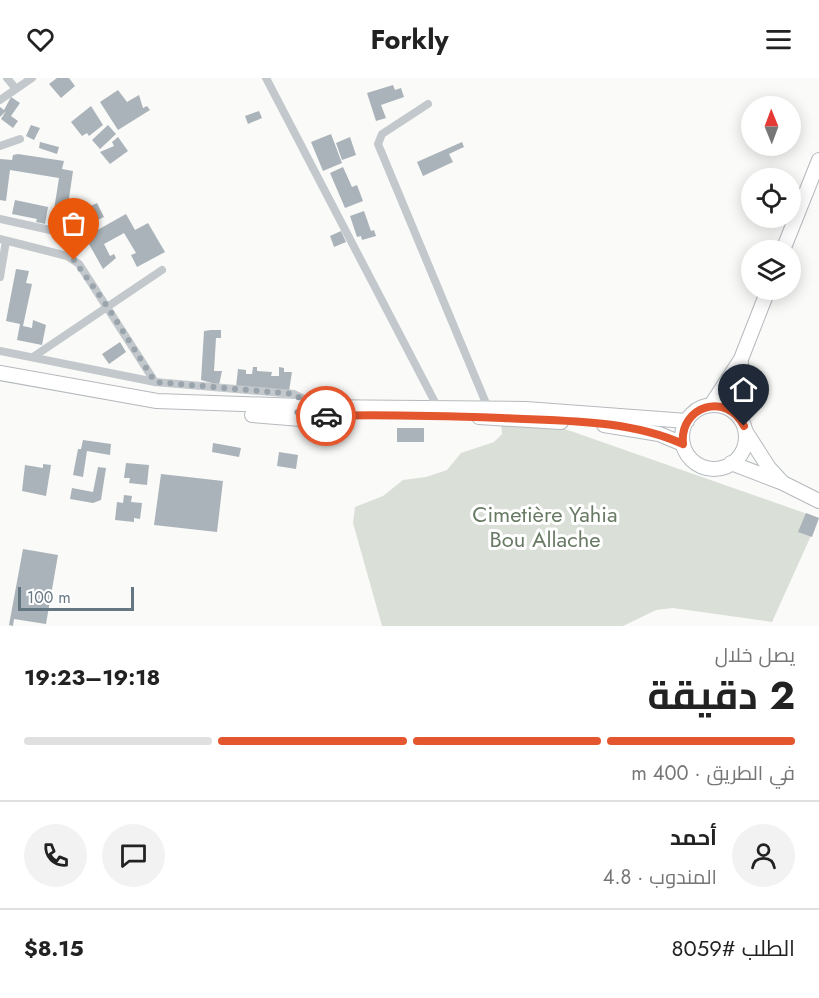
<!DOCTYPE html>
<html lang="ar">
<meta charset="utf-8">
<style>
:root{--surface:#fff;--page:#f2f2f2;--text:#222;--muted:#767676;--line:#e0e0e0;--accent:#e4572e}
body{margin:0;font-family:Jost,Cairo,sans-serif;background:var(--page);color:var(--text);direction:rtl;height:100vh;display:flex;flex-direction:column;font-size:22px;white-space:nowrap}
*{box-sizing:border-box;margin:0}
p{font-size:20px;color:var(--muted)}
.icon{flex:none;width:33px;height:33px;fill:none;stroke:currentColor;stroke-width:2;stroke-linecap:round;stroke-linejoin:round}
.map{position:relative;height:548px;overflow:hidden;direction:ltr}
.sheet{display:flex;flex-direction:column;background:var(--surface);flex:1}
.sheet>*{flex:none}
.needle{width:39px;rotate:359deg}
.fabs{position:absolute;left:741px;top:18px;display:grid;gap:12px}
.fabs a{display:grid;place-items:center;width:60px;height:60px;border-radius:50%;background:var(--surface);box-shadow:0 3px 15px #0003;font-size:30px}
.scale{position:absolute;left:18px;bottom:15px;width:116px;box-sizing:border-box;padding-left:6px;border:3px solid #657683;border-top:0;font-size:16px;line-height:21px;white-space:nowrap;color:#657683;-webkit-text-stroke:4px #fff;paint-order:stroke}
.pin{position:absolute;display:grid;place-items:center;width:51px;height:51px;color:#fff;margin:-62px -26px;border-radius:50% 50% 50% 0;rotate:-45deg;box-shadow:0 0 6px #0007}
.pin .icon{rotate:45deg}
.courier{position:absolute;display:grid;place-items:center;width:60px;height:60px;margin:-30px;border:4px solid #e4572e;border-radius:50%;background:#fff;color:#222;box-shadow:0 2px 8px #0007}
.headline em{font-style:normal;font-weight:700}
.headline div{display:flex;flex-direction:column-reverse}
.headline{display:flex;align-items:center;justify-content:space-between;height:102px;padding:0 24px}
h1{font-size:39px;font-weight:700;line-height:45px}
.bar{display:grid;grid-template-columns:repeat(4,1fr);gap:9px 6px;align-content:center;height:72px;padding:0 24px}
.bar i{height:8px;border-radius:4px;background:var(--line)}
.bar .current{background:var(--accent)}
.bar p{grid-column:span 4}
.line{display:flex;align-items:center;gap:15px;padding:0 24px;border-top:2px solid var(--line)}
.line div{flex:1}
.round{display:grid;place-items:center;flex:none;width:63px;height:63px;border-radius:32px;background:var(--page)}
header{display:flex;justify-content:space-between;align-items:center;height:78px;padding:0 24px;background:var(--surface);font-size:27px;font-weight:700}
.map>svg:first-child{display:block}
.green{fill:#dadfd7}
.building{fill:#aab3b9}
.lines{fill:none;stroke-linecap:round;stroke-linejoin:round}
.primary-casing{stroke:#b5babe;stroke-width:16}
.trunk-casing{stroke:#b4b9bd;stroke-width:16}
.minor{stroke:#c3c8cc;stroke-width:8}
.primary{stroke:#fff;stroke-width:14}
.trunk{stroke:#fff;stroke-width:14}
.done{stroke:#99a4ac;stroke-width:6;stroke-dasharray:0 10.8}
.route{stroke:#e4572e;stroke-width:8}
.labels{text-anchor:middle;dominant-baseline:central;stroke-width:6;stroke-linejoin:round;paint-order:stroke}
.park-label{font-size:22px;fill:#687a64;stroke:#fff}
</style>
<header><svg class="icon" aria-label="menu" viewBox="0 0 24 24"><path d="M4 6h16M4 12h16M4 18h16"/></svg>Forkly<svg class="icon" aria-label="heart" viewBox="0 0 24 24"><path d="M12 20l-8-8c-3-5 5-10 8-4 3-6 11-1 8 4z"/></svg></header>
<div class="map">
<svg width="819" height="548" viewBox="0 0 819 548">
<rect width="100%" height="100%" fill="#fafaf8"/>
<path class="green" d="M501,345L562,350L819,440L772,544L673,530L656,532L623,548H382L353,445L355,429L383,418L403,402L426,399L447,392L461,375L494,364L502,356Z"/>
<path class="building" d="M57,0H69L75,8L61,20L49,6Z
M393,7L395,12L401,10L404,19L381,27L386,40L376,43L367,15Z
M118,12L127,24L139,17L143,30L147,28L150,32L118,52L100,24Z
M11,19L20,25L11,38L18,43L13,50L1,41L6,33L0,39V29L4,32Z
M91,28L103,47L89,58L87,55L82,58L71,44Z
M259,33L262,40L248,46L245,38Z
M31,47L40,50L34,62L26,58Z
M108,47L116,56L100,71L92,62Z
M331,56L342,85L323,93L311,64Z
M118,59L128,73L110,86L100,74L114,68L112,64Z
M350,59L356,77L342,82L336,65Z
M40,64L59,69L57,76L39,70Z
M462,64L464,69L449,76L453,84L423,98L417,84Z
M18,76L64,83L62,91L73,93L67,134L54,132L59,100L10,92L6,123L0,122V81L12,82L13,77Z
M343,89L352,109L357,107L363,123L345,130L330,95Z
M15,122L48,129L45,146L36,144L37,141L12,136Z
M97,125L104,139L78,151L71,137Z
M364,133L371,153L374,152L376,158L362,162L361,158L357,159L350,138Z
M126,136L135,152L148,145L165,174L137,189L131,177L136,175L124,155L104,166L110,178L114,176L116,180L103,191L85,159Z
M341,153L346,164L334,169L330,158Z
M16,191L29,193L26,205L32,206L23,248L32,250L33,242L46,247L42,267L17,262L20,246L6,243Z
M211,252H221V260H216L214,293H222L219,307L201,302L204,253Z
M120,264L126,274L109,286L102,276Z
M253,289H257V293L272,294L271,298H279V289L284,290V294H292L289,313L236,309L238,291L246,292V296H252Z
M397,350H424V364H397Z
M83,362L111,366L110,377L87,373L83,399L73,397L78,371H81Z
M213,365L241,370L239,379L212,374Z
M279,374L298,377L296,391L277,388Z
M126,385L149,387L147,407L129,405L130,400H124Z
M43,386L51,387L46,418L22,413L25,387L43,390Z
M98,389L106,390L101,422L93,425L70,421L72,410L93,414Z
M161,396L223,403L217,454L154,447Z
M124,417L132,418L131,424L142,425L140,441L134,440V444L115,442L117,424L123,425Z
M806,435L819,440L812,459L798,454Z
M23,471L58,477L46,546L14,541L13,548L9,547Z"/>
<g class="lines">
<defs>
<path id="primary" d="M0,295L157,323L301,328
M682 359a32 32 0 1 1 64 0a32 32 0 1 1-64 0Z
M308,329L526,331L687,343
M252,337L301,341
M479,339L561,344
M604,347L659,356L683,366
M746,354L769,390L782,404
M731,385L783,405L819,423"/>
<path id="trunk" d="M783,172L819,82
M741,285L737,318L741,342
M711,327L741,281L768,212"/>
</defs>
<use href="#primary" class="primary-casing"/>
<use href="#trunk" class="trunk-casing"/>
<path class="minor" d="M7,0L16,11
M266,0L438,330
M0,22L32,0
M428,26L382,56L378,66L488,330
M0,68L20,61
M0,141L68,156
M0,161L67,178L79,186L155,304
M0,199L6,163
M0,273L155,304L294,316L302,320L304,328
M33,279L162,192"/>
<use href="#primary" class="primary"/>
<use href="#trunk" class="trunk"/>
</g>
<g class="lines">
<path class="done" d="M74,182L107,228L155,304L294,316L304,323V328L297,333L299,339L303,341L326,338"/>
<path class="route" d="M326,338C384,336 443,338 502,340C561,343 628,341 683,366C679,328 727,313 744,348"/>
</g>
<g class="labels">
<g class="park-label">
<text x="545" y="436">Cimetière Yahia<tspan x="545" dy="25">Bou Allache</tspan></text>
</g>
</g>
</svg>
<div class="fabs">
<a><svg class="needle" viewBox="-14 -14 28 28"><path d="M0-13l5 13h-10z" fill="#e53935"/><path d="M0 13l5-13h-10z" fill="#767676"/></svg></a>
<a><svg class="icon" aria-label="locate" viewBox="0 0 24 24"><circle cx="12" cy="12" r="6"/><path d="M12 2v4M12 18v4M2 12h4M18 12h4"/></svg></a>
<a><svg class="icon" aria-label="layers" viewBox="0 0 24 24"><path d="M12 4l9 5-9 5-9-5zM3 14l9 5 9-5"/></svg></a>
</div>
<div class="scale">100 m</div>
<div class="pin" style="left:74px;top:182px;background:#ea580c"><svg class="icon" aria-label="bag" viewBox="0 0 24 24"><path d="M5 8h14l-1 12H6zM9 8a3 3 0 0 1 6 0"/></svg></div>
<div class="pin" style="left:744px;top:348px;background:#1f2937"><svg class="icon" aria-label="home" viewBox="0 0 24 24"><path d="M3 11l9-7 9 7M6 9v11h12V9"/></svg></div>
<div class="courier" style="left:326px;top:338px"><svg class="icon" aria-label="car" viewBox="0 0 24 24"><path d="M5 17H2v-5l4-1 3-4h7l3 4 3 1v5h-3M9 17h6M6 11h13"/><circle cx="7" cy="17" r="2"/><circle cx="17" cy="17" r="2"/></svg></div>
</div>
<section class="sheet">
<div class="headline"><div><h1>2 دقيقة</h1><p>يصل خلال</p></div><em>19:18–19:23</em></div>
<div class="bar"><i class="current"></i><i class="current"></i><i class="current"></i><i></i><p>في الطريق · 400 m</p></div>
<div class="line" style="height:108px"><a class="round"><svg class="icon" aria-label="person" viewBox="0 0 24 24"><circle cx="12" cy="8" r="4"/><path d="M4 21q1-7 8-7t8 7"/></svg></a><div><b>أحمد</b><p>المندوب · 4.8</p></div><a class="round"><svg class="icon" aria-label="chat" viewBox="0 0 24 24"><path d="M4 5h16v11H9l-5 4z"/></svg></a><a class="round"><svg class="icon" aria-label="phone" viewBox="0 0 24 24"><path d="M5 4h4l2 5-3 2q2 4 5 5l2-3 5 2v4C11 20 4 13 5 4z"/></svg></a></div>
<div class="line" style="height:78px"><div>الطلب #8059</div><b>$8.15</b></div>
</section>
